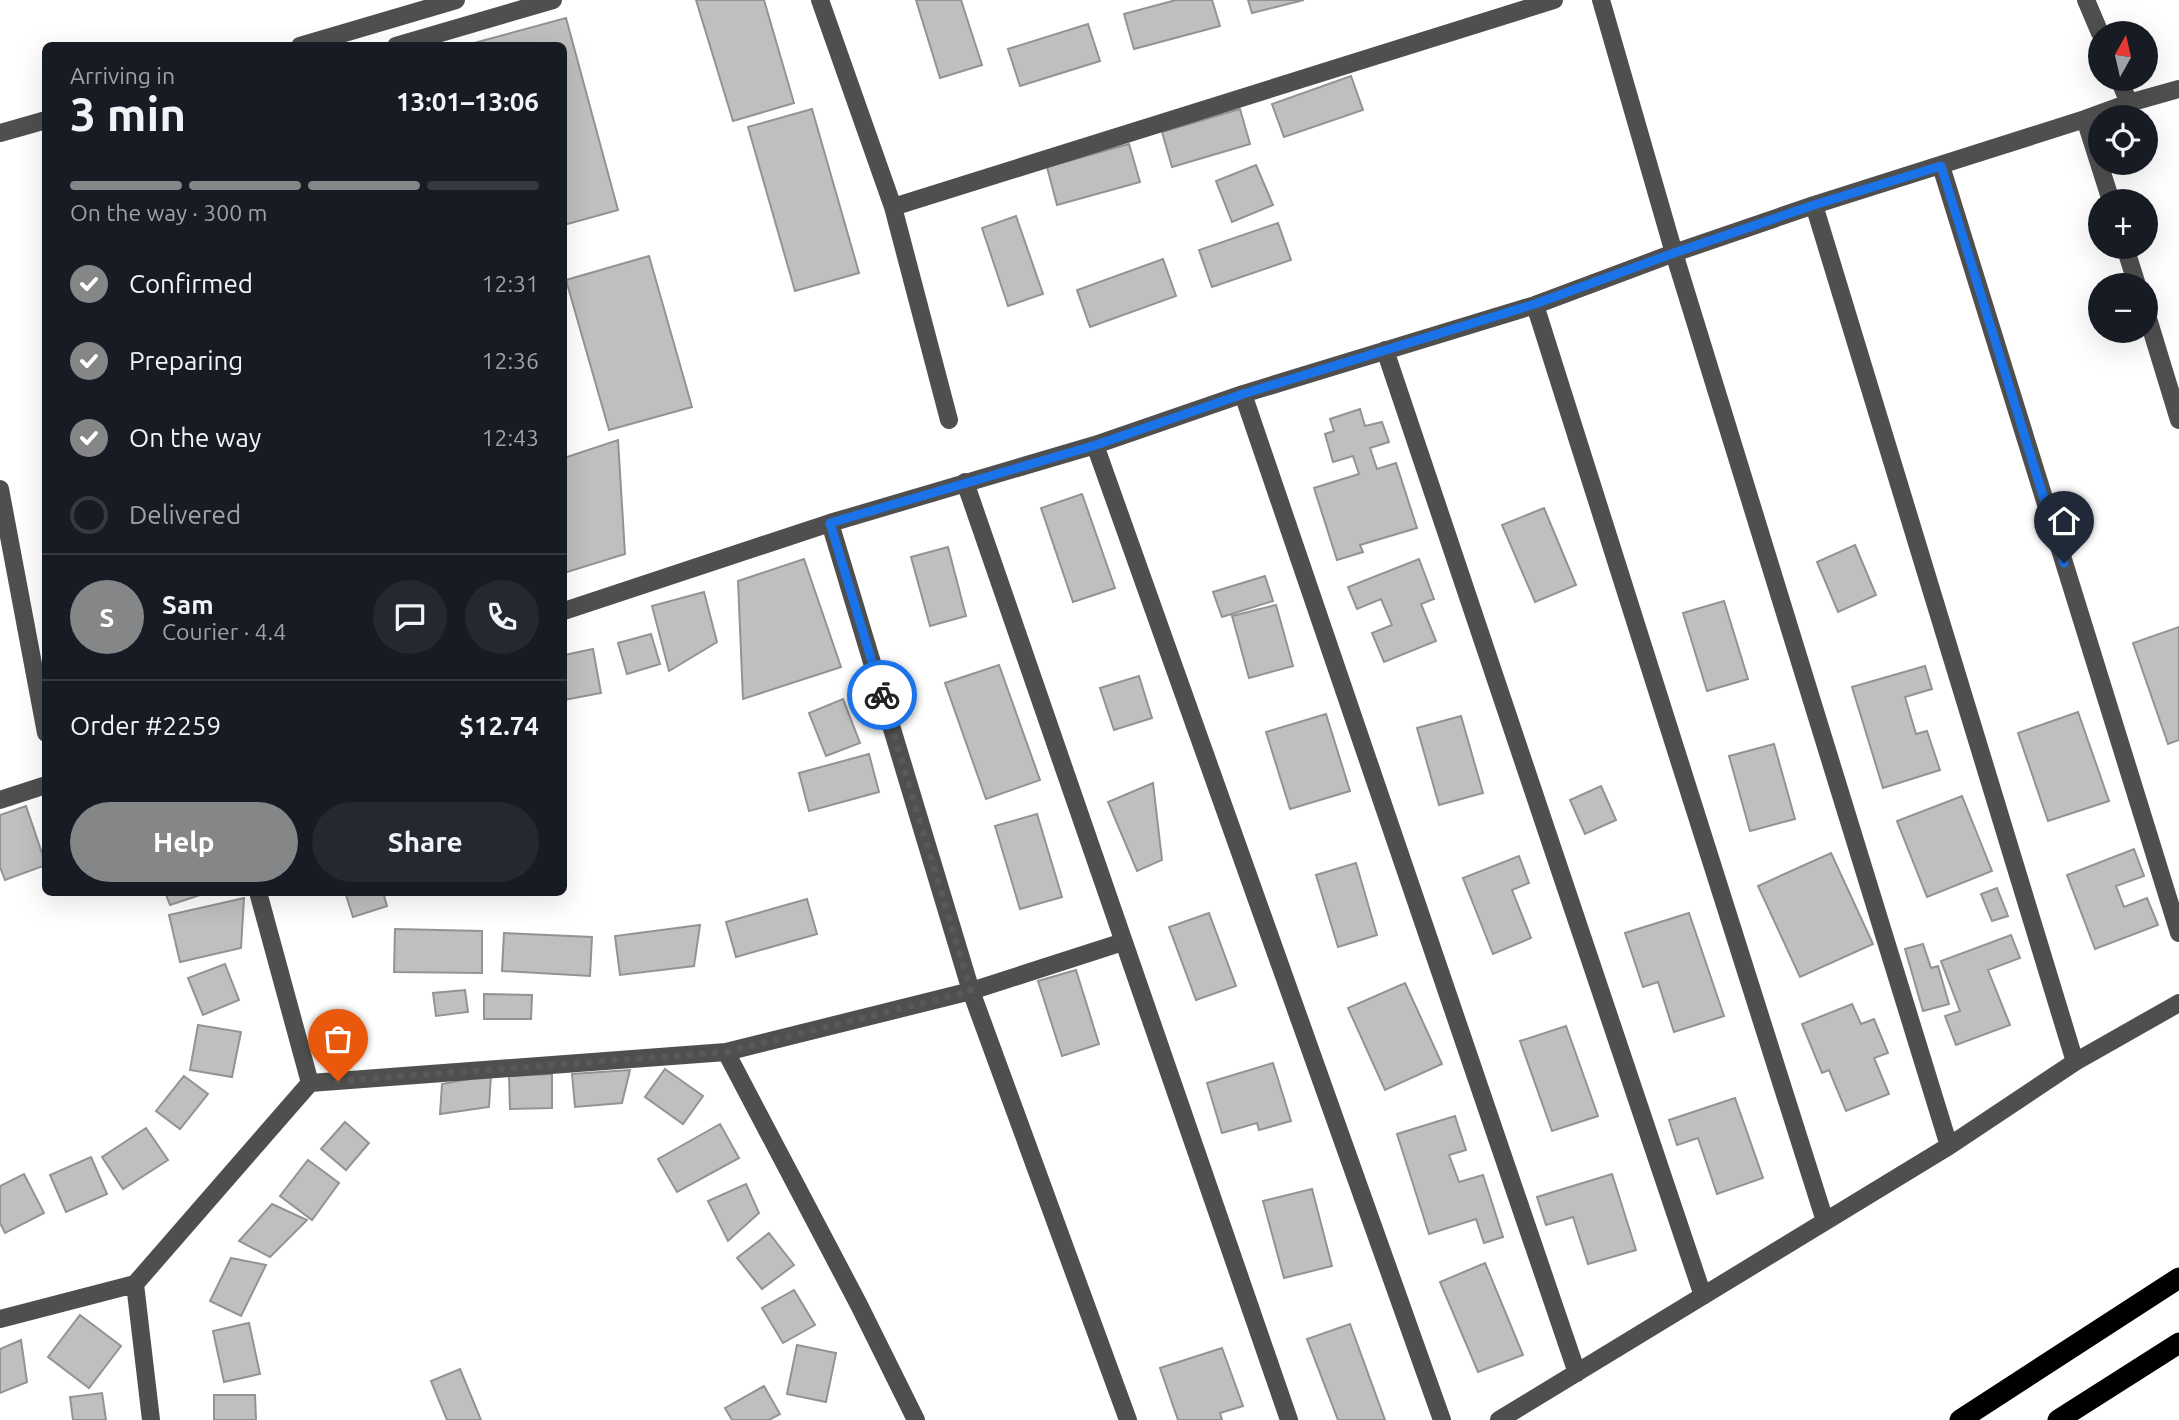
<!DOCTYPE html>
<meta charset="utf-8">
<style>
:root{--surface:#171b24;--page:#242831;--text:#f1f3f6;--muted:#9ea1a6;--line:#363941;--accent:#858687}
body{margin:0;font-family:Ubuntu,sans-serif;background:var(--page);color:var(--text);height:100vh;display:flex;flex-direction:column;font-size:26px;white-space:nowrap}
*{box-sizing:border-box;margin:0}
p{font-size:23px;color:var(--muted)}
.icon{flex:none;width:38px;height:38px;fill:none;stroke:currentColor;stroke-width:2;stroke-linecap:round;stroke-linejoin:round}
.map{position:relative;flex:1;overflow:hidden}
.drawer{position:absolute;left:42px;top:42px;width:525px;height:854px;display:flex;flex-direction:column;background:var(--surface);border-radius:10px;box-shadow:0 7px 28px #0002}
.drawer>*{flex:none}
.needle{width:46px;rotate:8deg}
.controls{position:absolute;left:2088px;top:21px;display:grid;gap:14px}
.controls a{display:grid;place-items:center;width:70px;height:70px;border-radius:50%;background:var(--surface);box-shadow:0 7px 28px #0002;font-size:35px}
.pin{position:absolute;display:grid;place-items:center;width:60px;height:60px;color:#fff;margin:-72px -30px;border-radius:50% 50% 50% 0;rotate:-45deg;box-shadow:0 0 7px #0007}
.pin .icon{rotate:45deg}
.courier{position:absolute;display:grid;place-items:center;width:70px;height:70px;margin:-35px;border:5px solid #1a73e8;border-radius:50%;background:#fff;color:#222;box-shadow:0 2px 9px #0007}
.summary em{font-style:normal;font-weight:700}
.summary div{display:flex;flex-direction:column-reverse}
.summary{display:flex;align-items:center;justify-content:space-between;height:119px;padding:0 28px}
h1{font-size:46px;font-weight:700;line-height:52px}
.bar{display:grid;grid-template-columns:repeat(4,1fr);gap:10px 7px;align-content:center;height:84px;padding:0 28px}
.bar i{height:9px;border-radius:5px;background:var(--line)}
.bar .active{background:var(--accent)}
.bar p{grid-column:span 4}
.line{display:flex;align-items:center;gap:18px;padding:0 28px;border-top:2px solid var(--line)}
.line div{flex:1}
.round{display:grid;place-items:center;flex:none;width:74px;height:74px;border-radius:37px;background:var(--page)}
ol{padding:0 28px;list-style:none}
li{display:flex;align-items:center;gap:21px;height:77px}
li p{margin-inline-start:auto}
li .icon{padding:7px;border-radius:50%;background:var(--accent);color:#fff;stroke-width:4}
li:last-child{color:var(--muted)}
li i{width:38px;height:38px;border:4px solid var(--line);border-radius:50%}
.action{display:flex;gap:14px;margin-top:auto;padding:14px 28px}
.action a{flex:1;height:80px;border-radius:42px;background:var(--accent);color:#fff;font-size:28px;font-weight:700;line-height:80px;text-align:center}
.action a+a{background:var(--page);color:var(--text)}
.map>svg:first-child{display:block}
.building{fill:#bfbfbf;stroke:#939393;stroke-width:2}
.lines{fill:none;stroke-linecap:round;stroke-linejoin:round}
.minor{stroke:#4f4f4f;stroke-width:18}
.highway{stroke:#000;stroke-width:21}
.done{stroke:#595959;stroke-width:7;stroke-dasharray:0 12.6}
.route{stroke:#1a73e8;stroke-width:9}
</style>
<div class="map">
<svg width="2179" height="1420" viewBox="0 0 2179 1420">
<rect width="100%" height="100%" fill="#fff"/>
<path class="building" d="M696,0H764L794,103L733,121Z
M916,0H961L982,65L940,78Z
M1176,0H1212L1220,26L1134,49L1124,14Z
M1248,0H1304L1252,13Z
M566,18L618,210L564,225V46H463Z
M1088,24L1100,61L1020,86L1008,49Z
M1351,76L1363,110L1284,137L1272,104Z
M812,109L859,273L795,291L748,127Z
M1240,109L1250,144L1172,167L1162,132Z
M1129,144L1140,182L1057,205L1047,167Z
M1256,165L1273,205L1232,222L1216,181Z
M1016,216L1043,294L1008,306L982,228Z
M1278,223L1291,260L1212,287L1199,250Z
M649,256L692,407L609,430L566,280Z
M1163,259L1176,296L1090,327L1077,290Z
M1360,409L1365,426L1382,422L1389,442L1370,448L1377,469L1396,463L1417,528L1360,545L1363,552L1337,560L1314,488L1359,474L1353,456L1333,462L1325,434L1334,431L1330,419Z
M618,440L625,554L564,573V458Z
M1082,494L1115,588L1073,602L1041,508Z
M1544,508L1576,585L1535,602L1502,525Z
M1855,545L1876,595L1838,612L1817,562Z
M948,547L966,616L930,626L911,557Z
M804,559L841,667L743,699L738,581Z
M1419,559L1434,599L1421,604L1436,641L1384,662L1372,633L1392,625L1381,599L1357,609L1348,587Z
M1265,576L1273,601L1222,617L1213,592Z
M704,592L717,642L669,671L652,606Z
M1724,601L1748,679L1707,691L1683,613Z
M1276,605L1293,666L1249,678L1232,616Z
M2179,627V740L2168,744L2133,643Z
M651,634L660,664L627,674L618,643Z
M593,649L601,693L564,700V655Z
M999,665L1040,780L986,799L945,683Z
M1925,666L1932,689L1905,697L1916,734L1927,731L1940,770L1883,788L1852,687Z
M1139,676L1152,718L1114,730L1100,688Z
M843,699L860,743L826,756L809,713Z
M2078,712L2109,801L2048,821L2018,733Z
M1326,714L1350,791L1290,809L1266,732Z
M1461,716L1483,793L1439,805L1417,728Z
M1774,744L1795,819L1750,831L1729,756Z
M869,754L879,792L809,811L799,773Z
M1153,783L1162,860L1137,871L1108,802Z
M1601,786L1616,820L1585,834L1570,800Z
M1962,796L1992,871L1927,897L1897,821Z
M26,806L46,865L5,880L0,867V815Z
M1037,814L1062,897L1020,909L995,826Z
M2134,849L2144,876L2116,886L2124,907L2147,898L2158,925L2095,949L2067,875Z
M1831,853L1873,944L1800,977L1758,886Z
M1519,856L1529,883L1512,890L1531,938L1493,954L1463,878Z
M1356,863L1377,935L1338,947L1316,875Z
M1997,888L2008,916L1992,921L1981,894Z
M165,892H206V893L170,905Z
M345,892H383L387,906L353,917Z
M244,898L241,948L180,962L169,915Z
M807,899L817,934L736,957L726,922Z
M1209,913L1236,986L1196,1000L1169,927Z
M1689,913L1724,1016L1674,1032L1658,982L1643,987L1625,933Z
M700,925L694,966L620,975L615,936Z
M395,929L482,931V973L394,972Z
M504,933L592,937L590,976L502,971Z
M2011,935L2020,958L1988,970L2010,1025L1956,1045L1945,1016L1960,1011L1941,961Z
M1923,944L1931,968L1938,966L1949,1004L1923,1011L1905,949Z
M225,964L239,1000L203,1015L188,978Z
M1076,970L1099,1044L1062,1056L1038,981Z
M1405,983L1442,1064L1385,1090L1348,1008Z
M465,990L468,1012L436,1016L433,993Z
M484,994L532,995L531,1019H484Z
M1852,1004L1861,1024L1874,1019L1888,1053L1874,1058L1889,1094L1846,1111L1829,1070L1822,1073L1802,1024Z
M198,1025L241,1032L232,1077L190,1070Z
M1566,1026L1598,1116L1552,1131L1520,1041Z
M1273,1063L1291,1121L1259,1130L1257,1123L1222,1133L1207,1083Z
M665,1069L703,1096L683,1124L645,1097Z
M630,1070L622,1103L575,1107L572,1074Z
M552,1074V1108L510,1109L509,1076Z
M491,1075L489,1107L440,1114L442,1084Z
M184,1076L208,1094L180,1129L156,1111Z
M1735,1098L1763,1178L1717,1194L1698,1138L1677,1145L1669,1120Z
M1455,1116L1466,1150L1449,1155L1459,1182L1483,1175L1503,1237L1484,1243L1476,1219L1429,1234L1397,1134Z
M345,1122L369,1143L346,1170L321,1149Z
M720,1124L739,1158L677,1192L658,1159Z
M146,1128L168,1160L123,1189L102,1157Z
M91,1157L107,1194L66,1212L50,1175Z
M308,1160L339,1183L312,1220L280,1196Z
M24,1174L44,1213L5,1233L0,1223V1186Z
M1612,1174L1636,1250L1588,1264L1573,1217L1546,1225L1537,1197Z
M746,1184L759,1213L728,1241L708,1201Z
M1312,1189L1332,1266L1284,1278L1263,1201Z
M272,1204L307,1220L270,1257L239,1241Z
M769,1233L794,1265L762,1289L737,1258Z
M231,1258L266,1265L241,1316L210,1301Z
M1485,1263L1523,1355L1478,1372L1440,1282Z
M794,1290L815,1325L783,1343L762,1308Z
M80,1315L121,1346L89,1388L48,1357Z
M249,1323L260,1374L224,1382L213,1331Z
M1350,1324L1385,1420H1338L1307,1339Z
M21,1340L27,1382L0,1393V1349Z
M797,1345L836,1353L826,1402L787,1394Z
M1222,1348L1243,1406L1220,1413L1222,1420H1178L1160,1368Z
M460,1369L481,1420H447L431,1381Z
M764,1386L780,1414L769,1420H732L725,1408Z
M102,1393L106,1420H73L70,1397Z
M214,1395H255L256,1420H214Z"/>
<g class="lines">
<path class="minor" d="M820,0L893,207L949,420
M1601,0L1674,253L1949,1146
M2086,0L2100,33
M300,46L456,0
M396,46L553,0
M2119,79L2129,103
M2085,119L2111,201
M0,133L46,120
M1941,166L2179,933
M1814,205L2075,1062
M893,207L1554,0
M2125,247L2137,285
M1535,305L1825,1221
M2146,312L2179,420
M1385,350L1703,1296
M1243,394L1577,1373
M1095,445L1442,1420
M965,482L1289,1420
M0,489L46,733
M830,523L971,991L1128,1420
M564,611L830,523L1095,445L1243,394L1535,305L1674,253L1814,205L2085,119L2129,103L2179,89
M0,800L46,785
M726,1052L859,1305L916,1420
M310,1083L726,1052L971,991L1123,942
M0,1319L135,1284
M151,1420L135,1284L310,1083L258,892
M1499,1420L1949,1146L2075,1062L2179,1003"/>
<path class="highway" d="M1960,1420L2179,1278
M2058,1420L2179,1343"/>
</g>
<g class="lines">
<path class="done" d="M338,1081L726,1052L971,991L882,695"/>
<path class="route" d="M882,695L830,523L1096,445L1243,394L1535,304L1674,253L1814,205L1941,166L2064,563"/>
</g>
</svg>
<div class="controls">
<a><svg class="needle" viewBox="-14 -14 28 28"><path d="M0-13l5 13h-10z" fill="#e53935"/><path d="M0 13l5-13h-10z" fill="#9ea1a6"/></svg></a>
<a><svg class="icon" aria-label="locate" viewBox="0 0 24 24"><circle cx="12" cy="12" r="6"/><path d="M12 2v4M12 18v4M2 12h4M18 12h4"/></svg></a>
<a>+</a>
<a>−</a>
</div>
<div class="pin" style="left:338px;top:1081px;background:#ea580c"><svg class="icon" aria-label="bag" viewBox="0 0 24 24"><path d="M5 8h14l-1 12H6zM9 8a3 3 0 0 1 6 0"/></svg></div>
<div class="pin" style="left:2064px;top:563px;background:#1f2937"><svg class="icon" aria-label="home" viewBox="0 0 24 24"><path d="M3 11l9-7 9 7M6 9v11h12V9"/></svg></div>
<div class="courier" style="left:882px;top:695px"><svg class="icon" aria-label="bike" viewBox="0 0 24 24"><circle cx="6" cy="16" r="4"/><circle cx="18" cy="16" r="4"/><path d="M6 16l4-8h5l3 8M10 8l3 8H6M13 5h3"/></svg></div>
<section class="drawer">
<div class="summary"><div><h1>3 min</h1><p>Arriving in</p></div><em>13:01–13:06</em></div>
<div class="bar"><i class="active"></i><i class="active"></i><i class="active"></i><i></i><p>On the way · 300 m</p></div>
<ol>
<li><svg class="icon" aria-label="check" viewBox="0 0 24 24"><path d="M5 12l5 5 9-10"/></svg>Confirmed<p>12:31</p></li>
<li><svg class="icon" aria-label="check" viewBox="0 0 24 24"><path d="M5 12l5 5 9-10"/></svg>Preparing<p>12:36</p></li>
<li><svg class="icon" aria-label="check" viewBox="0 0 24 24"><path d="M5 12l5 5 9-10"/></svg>On the way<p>12:43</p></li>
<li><i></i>Delivered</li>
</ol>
<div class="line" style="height:126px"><b class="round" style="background:var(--accent);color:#fff">S</b><div><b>Sam</b><p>Courier · 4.4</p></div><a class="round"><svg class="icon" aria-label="chat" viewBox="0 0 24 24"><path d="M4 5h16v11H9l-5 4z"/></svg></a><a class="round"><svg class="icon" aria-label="phone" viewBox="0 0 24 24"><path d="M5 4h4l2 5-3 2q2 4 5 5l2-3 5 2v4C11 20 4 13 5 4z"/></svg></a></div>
<div class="line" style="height:91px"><div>Order #2259</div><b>$12.74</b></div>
<div class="action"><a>Help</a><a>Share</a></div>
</section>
</div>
